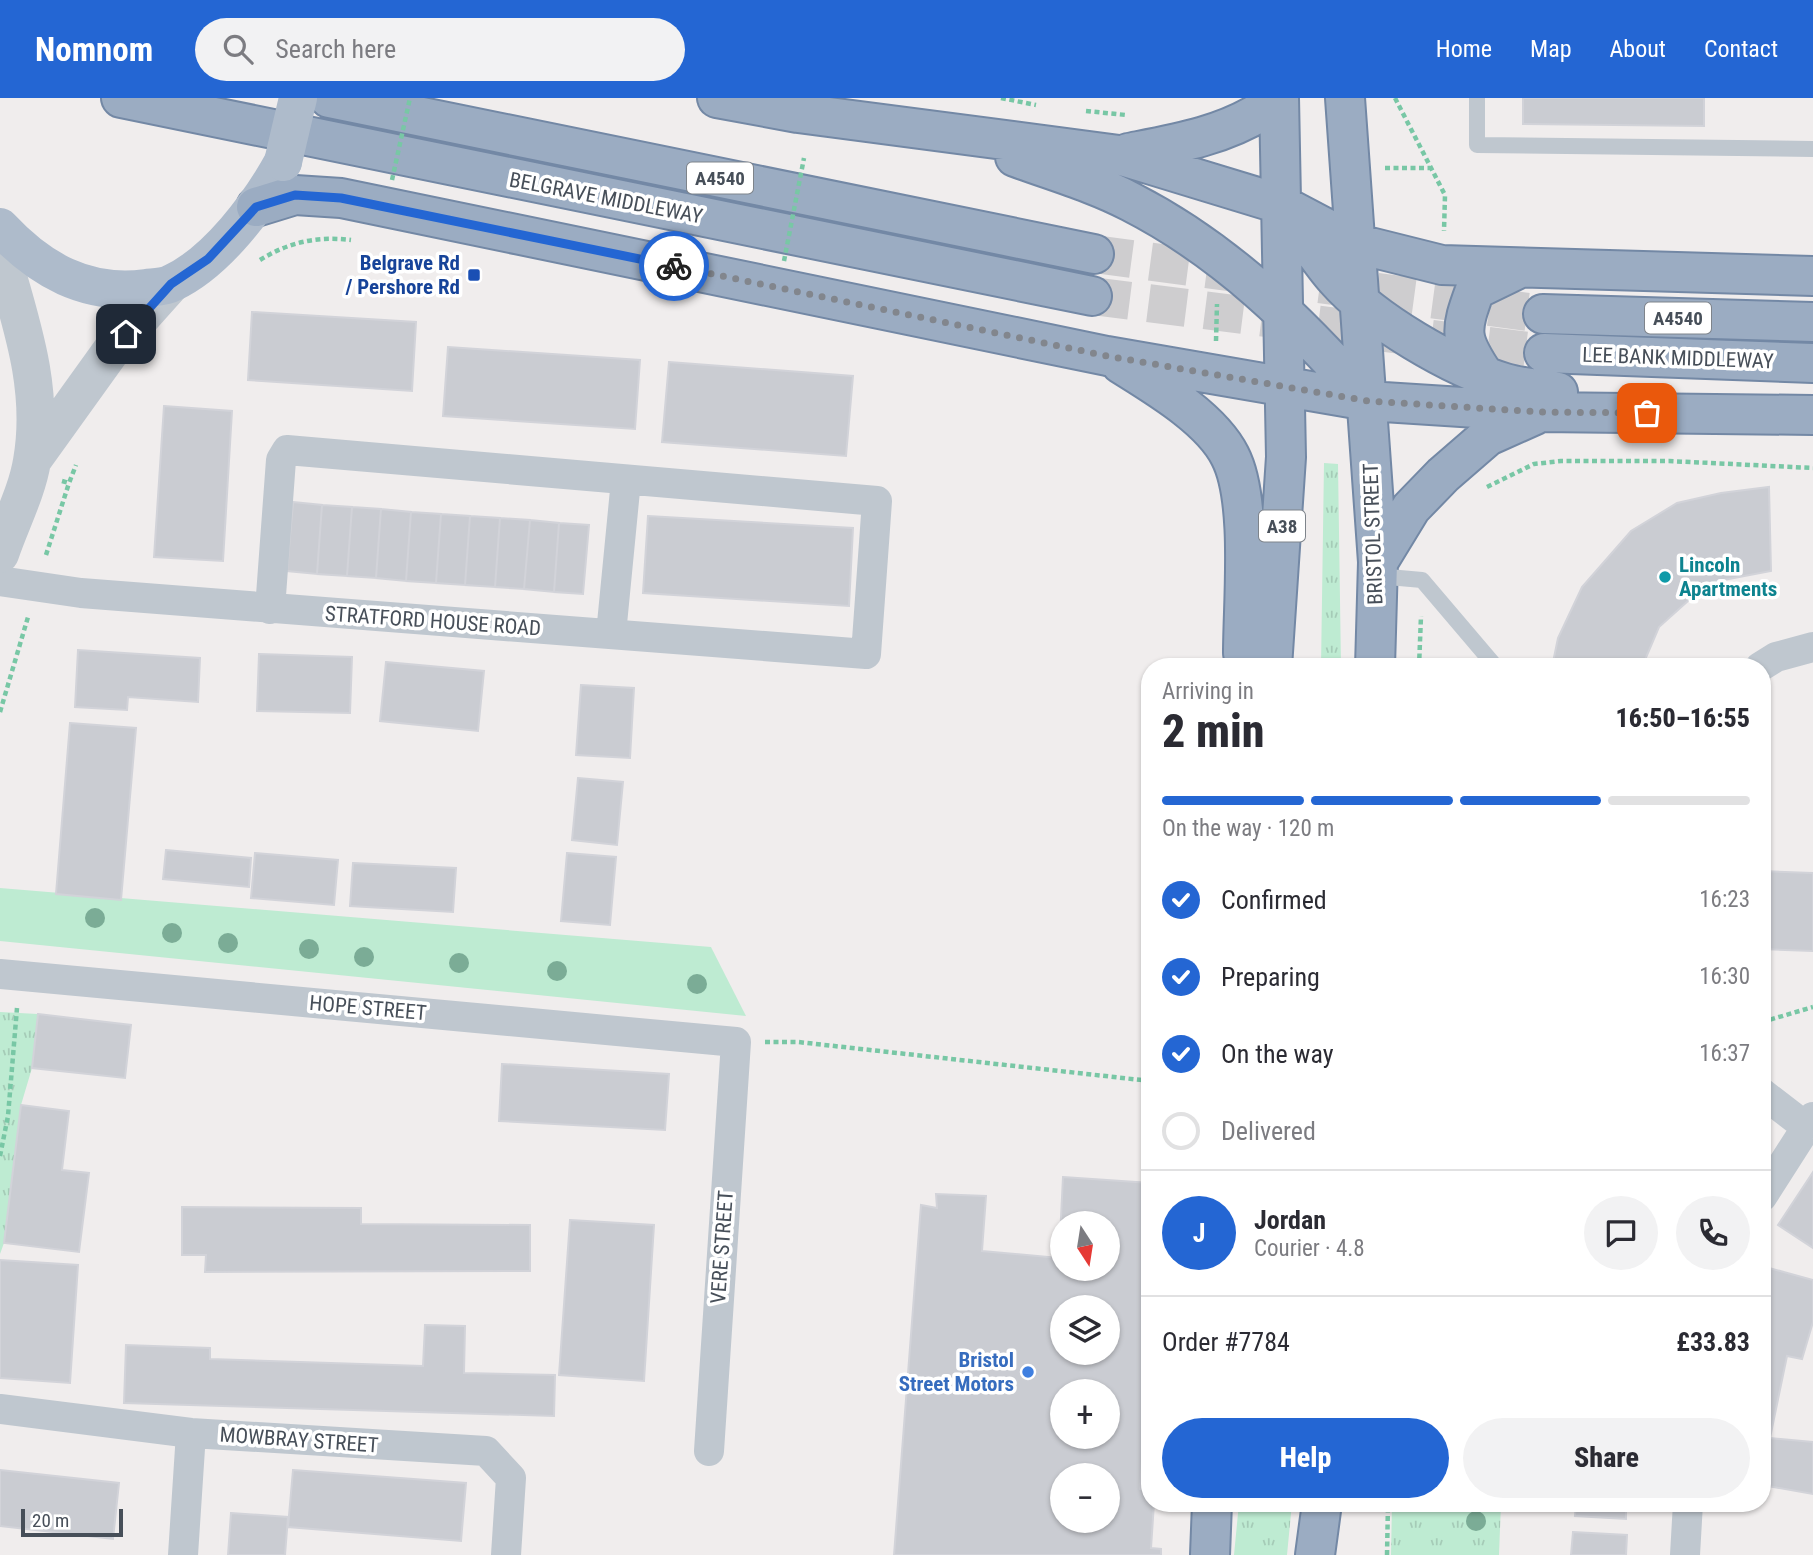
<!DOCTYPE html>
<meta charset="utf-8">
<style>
:root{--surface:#fff;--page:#f2f2f3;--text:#2b2b33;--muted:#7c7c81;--line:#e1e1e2;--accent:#2466d3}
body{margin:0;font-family:"Roboto Condensed",sans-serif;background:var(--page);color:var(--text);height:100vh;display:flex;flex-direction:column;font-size:26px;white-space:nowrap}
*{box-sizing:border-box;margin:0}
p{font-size:23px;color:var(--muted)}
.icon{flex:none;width:38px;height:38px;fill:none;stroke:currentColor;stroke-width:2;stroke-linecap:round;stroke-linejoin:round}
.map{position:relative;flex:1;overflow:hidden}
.side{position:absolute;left:1141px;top:560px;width:630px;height:854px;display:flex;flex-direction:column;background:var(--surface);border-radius:28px;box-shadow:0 2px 5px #0004}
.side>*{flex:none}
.needle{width:46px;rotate:168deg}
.fabs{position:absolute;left:1050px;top:1113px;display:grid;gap:14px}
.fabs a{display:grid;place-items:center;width:70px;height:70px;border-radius:50%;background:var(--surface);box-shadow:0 2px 5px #0004;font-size:35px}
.scale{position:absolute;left:21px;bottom:18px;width:102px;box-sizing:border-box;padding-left:7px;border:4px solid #474f59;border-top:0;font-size:19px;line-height:24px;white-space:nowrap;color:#474f59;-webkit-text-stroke:5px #fff;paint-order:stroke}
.pin{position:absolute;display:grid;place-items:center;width:60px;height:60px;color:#fff;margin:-30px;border-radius:14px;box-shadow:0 4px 10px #0006}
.courier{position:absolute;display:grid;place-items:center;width:70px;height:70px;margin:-35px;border:5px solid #2466d3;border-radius:50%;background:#fff;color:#222;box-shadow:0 2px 9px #0007}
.summary em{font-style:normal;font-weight:800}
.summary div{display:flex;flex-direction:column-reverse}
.summary{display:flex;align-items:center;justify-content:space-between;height:119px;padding:0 21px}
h1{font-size:46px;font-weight:800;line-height:52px}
.bar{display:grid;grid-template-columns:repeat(4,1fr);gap:10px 7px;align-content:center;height:84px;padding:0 21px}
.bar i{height:9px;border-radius:5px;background:var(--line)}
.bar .active{background:var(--accent)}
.bar p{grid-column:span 4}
.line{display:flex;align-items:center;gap:18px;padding:0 21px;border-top:2px solid var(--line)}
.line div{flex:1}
.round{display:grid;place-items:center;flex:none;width:74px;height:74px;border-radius:37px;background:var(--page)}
ol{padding:0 21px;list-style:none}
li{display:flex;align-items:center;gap:21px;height:77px}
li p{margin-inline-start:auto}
li .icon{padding:7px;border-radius:50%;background:var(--accent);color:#fff;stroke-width:4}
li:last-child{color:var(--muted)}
li i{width:38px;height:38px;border:4px solid var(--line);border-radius:50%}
.action{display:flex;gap:14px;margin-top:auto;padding:14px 21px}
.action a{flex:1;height:80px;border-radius:42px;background:var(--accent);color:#fff;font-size:28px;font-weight:800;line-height:80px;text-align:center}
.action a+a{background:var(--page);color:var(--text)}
header{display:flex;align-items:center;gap:42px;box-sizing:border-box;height:98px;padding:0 35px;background:var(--accent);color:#fff}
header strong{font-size:33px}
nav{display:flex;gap:38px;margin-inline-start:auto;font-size:24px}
.search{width:490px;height:63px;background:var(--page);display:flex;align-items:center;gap:18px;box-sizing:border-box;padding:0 24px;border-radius:38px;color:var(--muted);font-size:26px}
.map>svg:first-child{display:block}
.grass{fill:url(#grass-tufts)}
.green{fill:#beebd2}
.building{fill:#caccd2;stroke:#d2d3d9;stroke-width:2;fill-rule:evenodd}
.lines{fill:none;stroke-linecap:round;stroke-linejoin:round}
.trunk-tunnel{stroke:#cecdcf;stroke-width:38;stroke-dasharray:38 19;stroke-linecap:butt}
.trunk-casing{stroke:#7388a5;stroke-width:42}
.path{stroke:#78c7a5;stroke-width:4.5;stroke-dasharray:5 3.5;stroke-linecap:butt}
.service{stroke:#bfc7cf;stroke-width:16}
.minor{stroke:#bfc7cf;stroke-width:30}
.tertiary{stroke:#bfc7cf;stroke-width:38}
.primary{stroke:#aebbcb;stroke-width:38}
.trunk{stroke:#9bacc2;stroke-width:38}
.path-bridge{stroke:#78c7a5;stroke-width:4.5;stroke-dasharray:5 3.5;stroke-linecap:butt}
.primary-bridge{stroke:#aebbcb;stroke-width:38}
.tree{fill:#7bac96}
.done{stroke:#82868d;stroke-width:7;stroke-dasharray:0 12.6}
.route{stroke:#2466d3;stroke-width:9}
.transit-dot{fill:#1a4fb4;stroke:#fff;stroke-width:2.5}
.culture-dot{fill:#0f9aa8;stroke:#fff;stroke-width:2.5}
.shop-dot{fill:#3f7fe0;stroke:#fff;stroke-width:2.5}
.labels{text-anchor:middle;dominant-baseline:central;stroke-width:7;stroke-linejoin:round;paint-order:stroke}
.shield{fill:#fff;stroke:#7e848b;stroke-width:2}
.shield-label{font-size:19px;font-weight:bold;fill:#474f59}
.street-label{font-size:21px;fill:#474f59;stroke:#fff}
.transit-label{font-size:21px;font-weight:bold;fill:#164399;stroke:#fff;text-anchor:end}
.culture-label{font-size:21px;font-weight:bold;fill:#0d838f;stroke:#fff;text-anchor:start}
.shop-label{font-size:21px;font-weight:bold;fill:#366cbe;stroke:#fff;text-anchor:end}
</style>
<header>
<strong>Nomnom</strong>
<div class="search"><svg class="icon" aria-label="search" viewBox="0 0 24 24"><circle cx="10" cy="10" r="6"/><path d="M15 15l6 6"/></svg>Search here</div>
<nav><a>Home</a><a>Map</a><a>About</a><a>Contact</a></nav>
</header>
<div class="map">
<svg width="1813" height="1457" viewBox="0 0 1813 1457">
<defs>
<pattern id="grass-tufts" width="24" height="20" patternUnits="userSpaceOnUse" patternTransform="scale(1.75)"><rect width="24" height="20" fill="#beebd2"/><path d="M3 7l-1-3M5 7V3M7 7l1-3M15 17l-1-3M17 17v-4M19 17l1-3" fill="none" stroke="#a5cbb7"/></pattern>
</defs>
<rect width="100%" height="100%" fill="#f0eded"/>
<path class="grass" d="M1324,365L1338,366L1341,569H1321Z
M0,914L38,916L32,970L21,1007L4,1145L0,1156Z
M1239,1405H1292L1287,1457H1234Z
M1392,1405H1501L1499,1457H1391Z"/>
<path class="green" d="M0,790L711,849L746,918L0,843Z"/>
<path class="building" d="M1523,0H1704V28L1523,26Z
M252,214L416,224L412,293L248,282Z
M448,249L640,262L635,331L443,318Z
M669,264L853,278L846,358L662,344Z
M164,308L232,313L223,463L154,459Z
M1769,389L1771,473L1708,485L1659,529L1642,569H1552L1558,540L1582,489L1631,433L1677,405L1721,395Z
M293,404L322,407L317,476L287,473Z
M322,407L352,409L347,478L317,476Z
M352,409L381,411L376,480L347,478Z
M381,411L411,414L406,483L376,480Z
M411,414L441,416L436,485L406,483Z
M441,416L470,418L465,487L436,485Z
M470,418L500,420L495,489L465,487Z
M648,418L853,430L849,508L643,495Z
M500,420L530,422L524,491L495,489Z
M530,422L559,425L554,494L524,491Z
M559,425L589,427L583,496L554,494Z
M78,552L200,560L198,604L128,599L127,612L75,609Z
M259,556L352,559L350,615L257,613Z
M386,564L484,573L478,633L380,623Z
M581,587L634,590L630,660L576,657Z
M70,625L136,630L121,802L56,796Z
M578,680L623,684L617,747L572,742Z
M166,752L251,760L249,789L163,781Z
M255,755L338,762L334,807L251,800Z
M567,755L616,759L610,827L561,823Z
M353,765L456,770L453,814L350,808Z
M1762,773L1813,775V853L1762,851Z
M38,916L131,927L125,980L32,970Z
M502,966L669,976L665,1032L499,1023Z
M21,1007L69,1013L62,1072L89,1075L79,1154L4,1145Z
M1813,1074V1150L1778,1127Z
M1063,1079L1150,1085V1249L1140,1391L1150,1393V1405H1154L1151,1450L1161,1451V1457H894L921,1107L937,1110L936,1096L986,1098L982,1153L1059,1160ZM1062,1125H1108V1171H1062ZM1062,1209H1108V1255H1062ZM1062,1293H1108V1339H1062ZM1062,1377H1108V1423H1062Z
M182,1109L361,1110V1126L530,1127V1173L205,1174L206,1157H182Z
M570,1122L654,1127L644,1283L559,1277Z
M0,1162L78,1167L70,1285L0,1280Z
M1762,1168L1813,1182V1224L1802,1261L1787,1258L1770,1340L1813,1344V1396L1762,1387Z
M425,1227L465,1228L464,1275L555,1277L554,1318L124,1305L126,1247L210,1250V1261L423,1268Z
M0,1372L119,1385L113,1441L0,1428Z
M293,1372L466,1385L461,1443L288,1429Z
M1576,1405H1626V1421L1575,1418Z
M231,1415L288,1419L285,1457H228Z
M1573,1434L1627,1437L1626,1457H1571Z"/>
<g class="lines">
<path class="trunk-tunnel" d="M1094,156L1543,216
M1092,198L1544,255"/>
<defs>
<path id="trunk" d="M121,0L1092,198
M329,0L1094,156
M717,0L798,15L1119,57L1280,106L1354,145L1442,167L1813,178
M1345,0L1378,464L1375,569
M1128,55C1174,46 1223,38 1263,12L1269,0
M1015,59C1053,73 1095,85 1131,104C1225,152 1298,224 1368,303
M256,109L295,97L341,100L1107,258L1368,303L1540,314L1813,317
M1288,116C1304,137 1318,161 1336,181C1373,223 1452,269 1505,285C1522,290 1541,291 1558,294
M1543,216L1813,224
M1544,255L1813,265
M1121,266C1156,288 1211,320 1230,358C1253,402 1243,504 1243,555L1246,569
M1484,277C1459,240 1460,233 1475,192L1518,171
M1378,464L1411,410L1443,377L1488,338L1535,317
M1272,569L1286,359L1279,0
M1210,1457L1212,1405
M1315,1457L1322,1405"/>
</defs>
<use href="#trunk" class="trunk-casing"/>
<path class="path" d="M1001,0L1036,7
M1395,0L1445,97L1444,133
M1086,13L1126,17
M1385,70H1430
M260,162C289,144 317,138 351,142
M1216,243L1217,206
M62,383L69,385L76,367
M1487,389L1534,366L1561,363H1669L1813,370
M46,457L69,385
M1419,569L1421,518
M0,614L28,519
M1762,924L1813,909
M765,944H798L1150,983
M0,1058L8,1018L17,910
M1387,1457L1388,1405"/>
<path class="service" d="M1477,0V47L1813,51
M1377,478L1422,482L1496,569"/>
<path class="minor" d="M0,483L81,495L866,556L877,403L287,352L281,362L270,511
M611,536L626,382
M1760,569L1776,559L1813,549
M0,876L736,944L709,1353
M1762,995L1805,1028
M1762,1099L1813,1019
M0,1311L191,1335L486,1353L511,1380L506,1457
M183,1457L191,1335
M1685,1457L1688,1405"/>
<path class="tertiary" d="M0,151C20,222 45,289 32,363C27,394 10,426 0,456
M32,363L111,253L171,186"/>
<path class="primary" d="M0,129C40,172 86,198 146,190C154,189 165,189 172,185C217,164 260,106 283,64"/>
<use href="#trunk" class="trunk"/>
<path class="path-bridge" d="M392,82L410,0
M784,163L804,60"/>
<path class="primary-bridge" d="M283,64L298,0"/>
</g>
<g class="tree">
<circle cx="95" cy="820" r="10"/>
<circle cx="172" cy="835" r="10"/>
<circle cx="228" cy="845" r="10"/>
<circle cx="309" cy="851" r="10"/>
<circle cx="364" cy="859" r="10"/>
<circle cx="459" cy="865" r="10"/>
<circle cx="557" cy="873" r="10"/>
<circle cx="697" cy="886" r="10"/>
<circle cx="1476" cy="1423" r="10"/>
</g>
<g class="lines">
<path class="done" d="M674,168L1107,258L1368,303L1540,314L1647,315"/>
<path class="route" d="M126,236L171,186L208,161L256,109L295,97L341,100L674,168"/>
</g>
<rect class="transit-dot" x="467" y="170" width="14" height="14" rx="3.5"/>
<circle class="culture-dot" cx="1665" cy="479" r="7"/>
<circle class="shop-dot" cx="1028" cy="1274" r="7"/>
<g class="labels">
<g class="shield">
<rect x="687" y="64.5" width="66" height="31" rx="5"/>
<rect x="1645" y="204.5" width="66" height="31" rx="5"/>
<rect x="1259" y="412.5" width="46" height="31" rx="5"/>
</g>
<g class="shield-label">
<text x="720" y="80">A4540</text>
<text x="1678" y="220">A4540</text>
<text x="1282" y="428">A38</text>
</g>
<g class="street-label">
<text transform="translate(606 100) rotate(11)">BELGRAVE MIDDLEWAY</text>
<text transform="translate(1678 260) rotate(2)">LEE BANK MIDDLEWAY</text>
<text transform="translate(1373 436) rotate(-92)">BRISTOL STREET</text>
<text transform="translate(433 523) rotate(4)">STRATFORD HOUSE ROAD</text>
<text transform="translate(368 910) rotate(5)">HOPE STREET</text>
<text transform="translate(722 1149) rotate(-86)">VERE STREET</text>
<text transform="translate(299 1342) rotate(4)">MOWBRAY STREET</text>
</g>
<g class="transit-label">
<text x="460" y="165">Belgrave Rd<tspan x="460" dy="24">/ Pershore Rd</tspan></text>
</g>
<g class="culture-label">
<text x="1679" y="467">Lincoln<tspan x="1679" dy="24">Apartments</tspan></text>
</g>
<g class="shop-label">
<text x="1014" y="1262">Bristol<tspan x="1014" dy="24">Street Motors</tspan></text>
</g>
</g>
</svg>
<div class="fabs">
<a><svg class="needle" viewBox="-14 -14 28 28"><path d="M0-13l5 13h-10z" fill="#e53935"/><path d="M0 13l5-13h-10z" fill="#7c7c81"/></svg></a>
<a><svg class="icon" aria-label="layers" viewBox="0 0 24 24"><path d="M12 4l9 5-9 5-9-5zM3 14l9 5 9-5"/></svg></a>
<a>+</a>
<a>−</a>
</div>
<div class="scale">20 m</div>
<div class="pin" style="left:1647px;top:315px;background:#ea580c"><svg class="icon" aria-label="bag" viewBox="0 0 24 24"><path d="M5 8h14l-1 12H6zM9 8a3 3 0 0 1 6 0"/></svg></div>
<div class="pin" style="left:126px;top:236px;background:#1f2937"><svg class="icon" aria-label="home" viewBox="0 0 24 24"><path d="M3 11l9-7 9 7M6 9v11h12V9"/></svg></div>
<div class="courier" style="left:674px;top:168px"><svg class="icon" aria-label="bike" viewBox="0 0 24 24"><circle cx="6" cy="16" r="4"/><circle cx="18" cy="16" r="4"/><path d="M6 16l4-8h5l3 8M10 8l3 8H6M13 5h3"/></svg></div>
<section class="side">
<div class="summary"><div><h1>2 min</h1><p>Arriving in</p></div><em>16:50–16:55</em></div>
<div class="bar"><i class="active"></i><i class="active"></i><i class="active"></i><i></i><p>On the way · 120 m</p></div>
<ol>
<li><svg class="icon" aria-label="check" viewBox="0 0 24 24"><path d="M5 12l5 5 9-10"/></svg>Confirmed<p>16:23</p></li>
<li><svg class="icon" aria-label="check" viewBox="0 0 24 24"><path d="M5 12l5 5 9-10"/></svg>Preparing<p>16:30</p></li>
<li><svg class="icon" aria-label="check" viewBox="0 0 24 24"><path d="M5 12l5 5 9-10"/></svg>On the way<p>16:37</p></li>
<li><i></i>Delivered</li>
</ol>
<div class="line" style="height:126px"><b class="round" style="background:var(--accent);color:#fff">J</b><div><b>Jordan</b><p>Courier · 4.8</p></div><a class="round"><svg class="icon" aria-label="chat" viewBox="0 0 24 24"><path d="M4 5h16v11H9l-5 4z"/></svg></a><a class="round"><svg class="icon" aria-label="phone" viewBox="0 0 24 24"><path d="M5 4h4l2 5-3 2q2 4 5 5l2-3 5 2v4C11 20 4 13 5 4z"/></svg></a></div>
<div class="line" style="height:91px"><div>Order #7784</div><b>£33.83</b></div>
<div class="action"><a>Help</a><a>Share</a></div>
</section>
</div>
